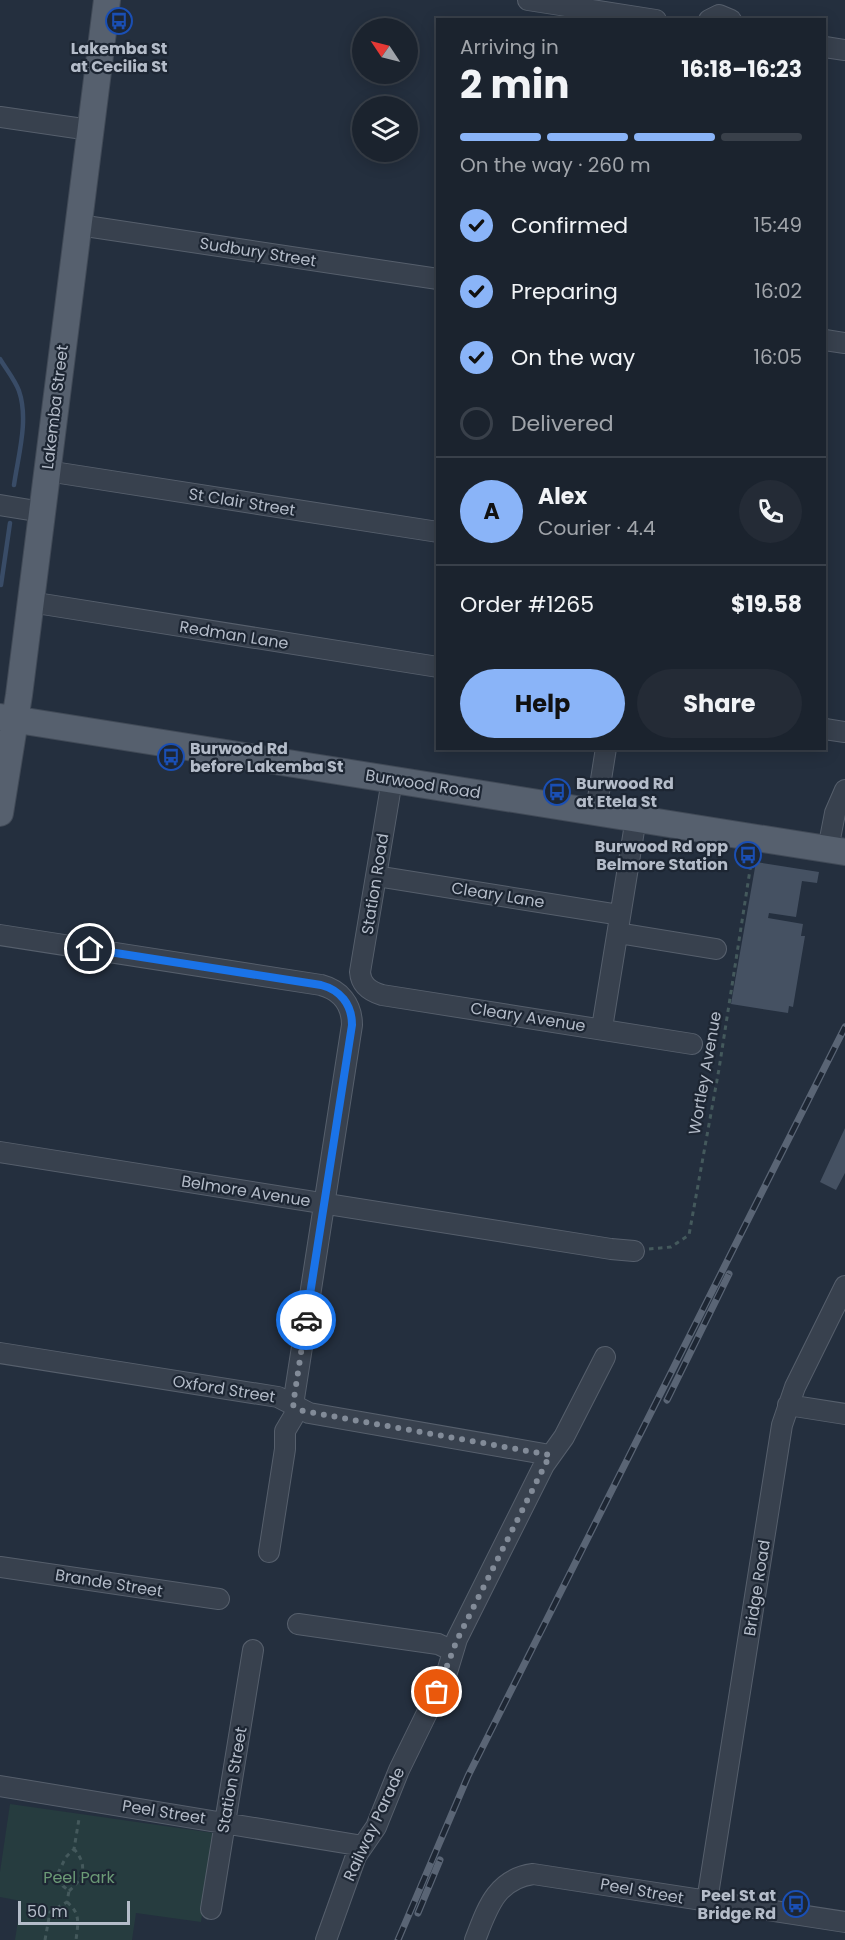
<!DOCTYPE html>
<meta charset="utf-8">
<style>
:root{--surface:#1b232e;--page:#242b36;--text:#f1f3f6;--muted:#a0a4aa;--line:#39404a;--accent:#8ab4f8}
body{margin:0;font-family:Poppins,sans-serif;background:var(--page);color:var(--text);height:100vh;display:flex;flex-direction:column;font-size:22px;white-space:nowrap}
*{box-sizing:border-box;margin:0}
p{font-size:20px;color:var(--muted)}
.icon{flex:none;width:33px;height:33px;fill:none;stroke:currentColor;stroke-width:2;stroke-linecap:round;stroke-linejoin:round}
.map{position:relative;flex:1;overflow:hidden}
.sheet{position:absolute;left:436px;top:18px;width:390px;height:732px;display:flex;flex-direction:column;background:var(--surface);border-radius:0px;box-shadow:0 3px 15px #0003,0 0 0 2px var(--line)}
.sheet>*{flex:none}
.needle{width:39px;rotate:305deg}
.buttons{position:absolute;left:352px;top:18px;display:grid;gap:12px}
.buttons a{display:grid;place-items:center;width:66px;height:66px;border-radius:50%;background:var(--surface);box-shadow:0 3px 15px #0003,0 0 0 2px var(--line);font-size:30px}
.scale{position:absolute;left:18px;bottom:15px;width:112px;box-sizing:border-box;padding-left:6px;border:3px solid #b4bcc9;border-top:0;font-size:16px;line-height:21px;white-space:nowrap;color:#b4bcc9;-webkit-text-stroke:4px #1d2633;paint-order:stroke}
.pin{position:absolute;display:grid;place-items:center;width:51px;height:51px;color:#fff;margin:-26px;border:3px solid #fff;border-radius:50%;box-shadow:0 2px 6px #0007}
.courier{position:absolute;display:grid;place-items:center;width:60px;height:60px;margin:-30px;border:4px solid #1a73e8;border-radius:50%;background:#fff;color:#222;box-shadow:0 2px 8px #0007}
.headline em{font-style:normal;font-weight:700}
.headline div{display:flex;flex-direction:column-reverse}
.headline{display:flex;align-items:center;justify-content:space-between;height:102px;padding:0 24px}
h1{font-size:39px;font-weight:700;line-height:45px}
.bar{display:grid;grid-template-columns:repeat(4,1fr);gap:9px 6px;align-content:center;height:72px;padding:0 24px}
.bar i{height:8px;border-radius:4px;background:var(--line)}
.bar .selected{background:var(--accent)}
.bar p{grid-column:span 4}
.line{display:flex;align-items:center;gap:15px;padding:0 24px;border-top:2px solid var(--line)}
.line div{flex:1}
.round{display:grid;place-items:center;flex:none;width:63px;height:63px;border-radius:32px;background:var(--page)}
ol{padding:0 24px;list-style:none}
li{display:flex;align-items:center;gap:18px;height:66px}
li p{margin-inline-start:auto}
li .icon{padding:6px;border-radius:50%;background:var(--accent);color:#111;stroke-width:4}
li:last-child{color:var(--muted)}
li i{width:33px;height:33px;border:3px solid var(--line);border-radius:50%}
.button{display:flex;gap:12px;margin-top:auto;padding:12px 24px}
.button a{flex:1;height:69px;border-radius:36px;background:var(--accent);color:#111;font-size:24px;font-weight:700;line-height:69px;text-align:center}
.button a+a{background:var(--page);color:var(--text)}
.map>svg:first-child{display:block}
.green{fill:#263c3f}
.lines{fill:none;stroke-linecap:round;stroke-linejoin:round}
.stream{stroke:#394c67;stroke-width:4.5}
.building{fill:#455162}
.minor-casing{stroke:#565f6c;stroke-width:22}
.major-casing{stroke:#414a57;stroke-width:28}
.path{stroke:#44595c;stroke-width:3;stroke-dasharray:4.5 4.5;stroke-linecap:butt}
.minor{stroke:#38414e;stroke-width:20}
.major{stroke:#56606e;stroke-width:26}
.rail-casing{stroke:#5a6575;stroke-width:7}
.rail{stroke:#1d2633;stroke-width:4.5;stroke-dasharray:14;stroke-linecap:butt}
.done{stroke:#828b98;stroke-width:6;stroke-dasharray:0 10.8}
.route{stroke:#1a73e8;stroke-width:8}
.labels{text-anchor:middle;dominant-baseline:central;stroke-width:4.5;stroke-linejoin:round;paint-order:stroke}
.poi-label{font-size:16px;font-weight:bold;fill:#b4bcc9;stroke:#1d2633;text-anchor:start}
.street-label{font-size:16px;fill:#b4bcc9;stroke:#1d2633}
.park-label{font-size:16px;fill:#6b9a76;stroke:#1d2633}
</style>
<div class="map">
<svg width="845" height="1940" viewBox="0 0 845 1940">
<rect width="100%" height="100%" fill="#242f3e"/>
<path class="green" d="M10,1804L214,1833L201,1922L136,1913L132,1940H15L21,1901L0,1897V1872Z"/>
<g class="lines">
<path class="stream" d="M0,359C6,369 15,380 19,391C29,420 18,456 14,485
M1,585L10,523"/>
</g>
<path class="building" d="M756,862L819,872L817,883L802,881L796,917L769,913L768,918L803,924L801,936H805L793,1007L789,1006L788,1013L731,1004Z
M845,1128V1173L836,1190L820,1182Z"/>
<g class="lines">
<defs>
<path id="minor" d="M528,0L656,20
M709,20L719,15L731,20
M825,47L845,50
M0,117L90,130
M79,225L438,279
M825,340L845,343
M47,471L438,532
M0,505L42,512
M30,602L438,667
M825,729L845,732
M392,780L360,972C361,985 369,991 382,995L692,1044
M596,811L606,748
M828,849L835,813L845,790
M376,876L620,915
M618,933L716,949
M0,935L321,985C340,990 352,1004 352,1025L293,1405
M602,1028L636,818
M0,1152L611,1249L634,1251
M0,1353L278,1397L309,1413L550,1455
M788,1405L845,1414
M269,1552L285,1449V1431L298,1409
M0,1567L219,1599
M298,1624L438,1644L453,1651
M0,1786L363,1846
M707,1901L782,1425L795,1387L845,1286
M211,1909L253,1650
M326,1940L356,1856L376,1827L399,1770L447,1672L457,1639L544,1465L564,1437L605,1357
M475,1940C487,1909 496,1879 533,1874L845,1922"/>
<path id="major" d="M0,717L845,852
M0,813L19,695L107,0"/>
</defs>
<use href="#minor" class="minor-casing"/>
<use href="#major" class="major-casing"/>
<path class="path" d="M649,1249L671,1247L689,1235L719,1069L752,857
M69,1891C84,1878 88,1865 74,1849
M67,1902C81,1914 78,1923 76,1940
M45,1940L50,1912L67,1902L69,1891L63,1886L58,1873L66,1857L74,1849L79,1819"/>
<use href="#minor" class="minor"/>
<use href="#major" class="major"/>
<defs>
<path id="rail" d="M667,1400L729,1274
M418,1913L440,1860
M398,1940L468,1776L845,1027"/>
</defs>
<use href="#rail" class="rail-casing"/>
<use href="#rail" class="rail"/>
</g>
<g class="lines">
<path class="done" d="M306,1320L293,1405L303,1411L550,1455L457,1640L437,1692"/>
<path class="route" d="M90,949L321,985C340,990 352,1004 352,1025L306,1320"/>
</g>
<defs>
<symbol id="bus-ring" viewBox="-11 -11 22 22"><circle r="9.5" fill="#1d2633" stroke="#1a4fb4" stroke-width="1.5"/><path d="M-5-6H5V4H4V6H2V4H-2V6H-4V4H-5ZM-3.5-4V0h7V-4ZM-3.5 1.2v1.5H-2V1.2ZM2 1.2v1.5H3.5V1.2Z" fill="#1a4fb4"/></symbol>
</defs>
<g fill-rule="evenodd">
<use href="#bus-ring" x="104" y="6" width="30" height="30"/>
<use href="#bus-ring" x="156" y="742" width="30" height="30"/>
<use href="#bus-ring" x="542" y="777" width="30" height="30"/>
<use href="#bus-ring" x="733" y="840" width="30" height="30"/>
<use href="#bus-ring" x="781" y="1889" width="30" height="30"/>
</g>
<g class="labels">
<g class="poi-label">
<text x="119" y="48" text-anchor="middle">Lakemba St<tspan x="119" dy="18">at Cecilia St</tspan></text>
<text x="190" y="748">Burwood Rd<tspan x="190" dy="18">before Lakemba St</tspan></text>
<text x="576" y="783">Burwood Rd<tspan x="576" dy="18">at Etela St</tspan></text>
<text x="728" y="846" text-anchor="end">Burwood Rd opp<tspan x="728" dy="18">Belmore Station</tspan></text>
<text x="776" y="1895" text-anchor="end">Peel St at<tspan x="776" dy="18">Bridge Rd</tspan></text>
</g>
<g class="street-label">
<text transform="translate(258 252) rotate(9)">Sudbury Street</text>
<text transform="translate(55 407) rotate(-83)">Lakemba Street</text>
<text transform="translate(242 502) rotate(9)">St Clair Street</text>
<text transform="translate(234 635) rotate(9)">Redman Lane</text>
<text transform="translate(423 784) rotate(9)">Burwood Road</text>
<text transform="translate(375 884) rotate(-81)">Station Road</text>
<text transform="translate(498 895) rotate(9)">Cleary Lane</text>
<text transform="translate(528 1017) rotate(9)">Cleary Avenue</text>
<text transform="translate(705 1073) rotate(-80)">Wortley Avenue</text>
<text transform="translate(246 1191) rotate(9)">Belmore Avenue</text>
<text transform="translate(224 1389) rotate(9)">Oxford Street</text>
<text transform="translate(109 1583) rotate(9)">Brande Street</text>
<text transform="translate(757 1588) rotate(-81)">Bridge Road</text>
<text transform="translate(232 1780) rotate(-80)">Station Street</text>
<text transform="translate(164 1812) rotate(9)">Peel Street</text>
<text transform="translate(374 1824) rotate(-65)">Railway Parade</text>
<text transform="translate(642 1891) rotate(10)">Peel Street</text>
</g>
<g class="park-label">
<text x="79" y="1877">Peel Park</text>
</g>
</g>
</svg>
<div class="buttons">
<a><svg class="needle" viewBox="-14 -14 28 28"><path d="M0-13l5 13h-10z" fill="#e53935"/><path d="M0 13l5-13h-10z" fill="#a0a4aa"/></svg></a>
<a><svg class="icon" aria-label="layers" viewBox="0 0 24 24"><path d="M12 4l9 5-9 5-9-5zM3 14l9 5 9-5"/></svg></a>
</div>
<div class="scale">50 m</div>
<div class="pin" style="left:437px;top:1692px;background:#ea580c"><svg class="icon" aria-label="bag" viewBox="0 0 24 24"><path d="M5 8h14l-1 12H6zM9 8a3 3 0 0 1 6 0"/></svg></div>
<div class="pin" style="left:90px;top:949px;background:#1f2937"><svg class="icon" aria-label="home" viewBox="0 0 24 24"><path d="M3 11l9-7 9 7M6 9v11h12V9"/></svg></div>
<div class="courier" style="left:306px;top:1320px"><svg class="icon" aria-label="car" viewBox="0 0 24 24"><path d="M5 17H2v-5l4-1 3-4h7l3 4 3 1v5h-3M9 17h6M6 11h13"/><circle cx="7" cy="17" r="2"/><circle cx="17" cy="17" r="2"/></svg></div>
<section class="sheet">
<div class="headline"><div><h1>2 min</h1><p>Arriving in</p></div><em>16:18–16:23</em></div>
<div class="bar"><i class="selected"></i><i class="selected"></i><i class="selected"></i><i></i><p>On the way · 260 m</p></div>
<ol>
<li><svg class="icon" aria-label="check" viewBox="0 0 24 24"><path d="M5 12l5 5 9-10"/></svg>Confirmed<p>15:49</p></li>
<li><svg class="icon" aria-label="check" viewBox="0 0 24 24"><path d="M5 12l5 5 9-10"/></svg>Preparing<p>16:02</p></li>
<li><svg class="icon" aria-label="check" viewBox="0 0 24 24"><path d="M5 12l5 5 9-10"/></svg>On the way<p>16:05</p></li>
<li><i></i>Delivered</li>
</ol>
<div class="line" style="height:108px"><b class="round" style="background:var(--accent);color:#111">A</b><div><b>Alex</b><p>Courier · 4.4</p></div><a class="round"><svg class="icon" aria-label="phone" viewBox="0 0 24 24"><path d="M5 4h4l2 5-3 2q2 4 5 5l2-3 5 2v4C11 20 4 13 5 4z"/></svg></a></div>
<div class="line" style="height:78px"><div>Order #1265</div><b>$19.58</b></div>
<div class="button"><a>Help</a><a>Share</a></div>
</section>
</div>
